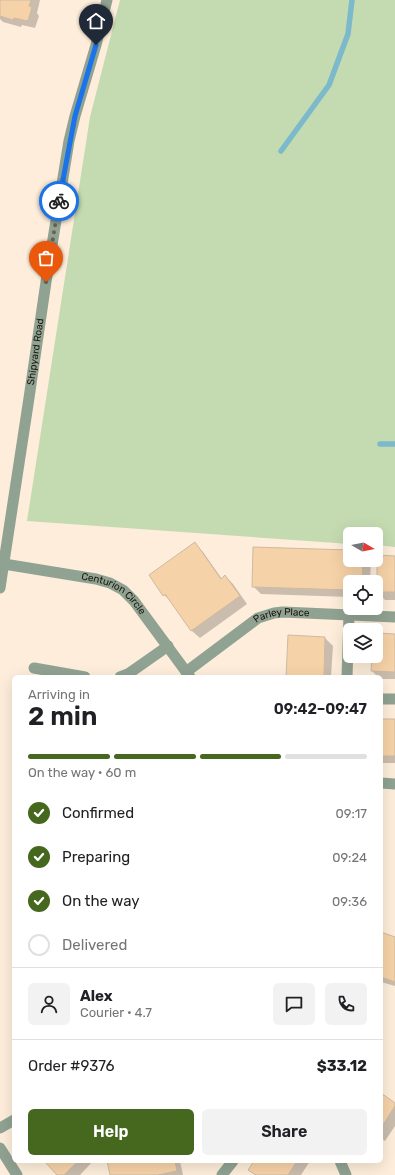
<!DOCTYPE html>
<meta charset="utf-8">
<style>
:root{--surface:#fff;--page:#f2f2f2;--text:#202124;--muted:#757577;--line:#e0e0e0;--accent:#45671e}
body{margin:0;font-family:Rubik,sans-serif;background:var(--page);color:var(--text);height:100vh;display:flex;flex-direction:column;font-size:15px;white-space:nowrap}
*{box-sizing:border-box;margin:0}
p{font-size:13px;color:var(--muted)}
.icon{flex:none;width:22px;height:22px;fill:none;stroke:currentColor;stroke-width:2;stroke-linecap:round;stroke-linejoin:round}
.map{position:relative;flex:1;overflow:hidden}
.side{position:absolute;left:12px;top:675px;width:371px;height:488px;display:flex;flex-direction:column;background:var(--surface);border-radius:6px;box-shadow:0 4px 16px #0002}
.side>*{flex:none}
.needle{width:26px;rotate:99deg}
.fabs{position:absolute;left:343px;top:527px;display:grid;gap:8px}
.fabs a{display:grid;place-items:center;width:40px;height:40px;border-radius:6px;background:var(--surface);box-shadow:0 4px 16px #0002;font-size:20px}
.pin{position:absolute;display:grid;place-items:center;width:34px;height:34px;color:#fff;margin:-41px -17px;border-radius:50% 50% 50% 0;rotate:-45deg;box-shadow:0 0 4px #0007}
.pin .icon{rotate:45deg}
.courier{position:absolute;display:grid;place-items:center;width:40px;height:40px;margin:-20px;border:3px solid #1a73e8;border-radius:50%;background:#fff;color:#222;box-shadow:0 1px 5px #0007}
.overview em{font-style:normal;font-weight:600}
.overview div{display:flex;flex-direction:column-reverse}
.overview{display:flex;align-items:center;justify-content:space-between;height:68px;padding:0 16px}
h1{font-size:26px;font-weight:600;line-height:30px}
.bar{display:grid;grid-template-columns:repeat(4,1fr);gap:6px 4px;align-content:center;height:48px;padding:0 16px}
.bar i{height:5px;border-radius:3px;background:var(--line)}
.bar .active{background:var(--accent)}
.bar p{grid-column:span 4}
.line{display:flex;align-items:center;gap:10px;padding:0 16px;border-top:1px solid var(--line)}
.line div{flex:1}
.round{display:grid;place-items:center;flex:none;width:42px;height:42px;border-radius:6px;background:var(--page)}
ol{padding:0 16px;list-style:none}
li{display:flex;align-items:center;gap:12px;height:44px}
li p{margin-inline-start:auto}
li .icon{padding:4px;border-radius:50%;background:var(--accent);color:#fff;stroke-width:4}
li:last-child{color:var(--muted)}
li i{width:22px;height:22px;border:2px solid var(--line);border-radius:50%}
.cta{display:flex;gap:8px;margin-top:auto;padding:8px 16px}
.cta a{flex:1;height:46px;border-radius:6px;background:var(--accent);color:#fff;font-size:16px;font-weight:600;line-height:46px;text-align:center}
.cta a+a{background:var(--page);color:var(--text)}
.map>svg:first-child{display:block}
.green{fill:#c4dbb1}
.shadow{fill:#0003}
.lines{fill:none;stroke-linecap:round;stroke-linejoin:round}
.stream{stroke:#7bb9cb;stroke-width:5.5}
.building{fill:#f6d2a8;stroke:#cdbaa3}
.minor{stroke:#90a292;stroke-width:11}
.tertiary{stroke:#90a292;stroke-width:11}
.done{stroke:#6b6155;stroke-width:4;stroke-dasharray:0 7.2}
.route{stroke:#1a73e8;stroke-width:5}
.labels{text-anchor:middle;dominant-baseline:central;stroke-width:3;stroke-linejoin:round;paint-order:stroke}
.street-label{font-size:10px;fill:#1c150d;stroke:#fdfdfd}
</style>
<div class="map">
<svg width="395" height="1175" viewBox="0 0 395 1175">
<rect width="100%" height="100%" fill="#fdedda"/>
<path class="green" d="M120,0H395V547L376,545V534H350V544L27,521L90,117Z"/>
<path class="shadow" d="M0,0H40L37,13L39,16L35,28L22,25L21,27L3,22L0,19Z
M195,544L203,552L222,579L225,576L233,584L247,604L200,638L192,631L172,602L164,595Z
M350,551V560H371L370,582H350V597L261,594L253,586Z
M395,557V600H385L378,592Z
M376,634L395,635V679H381V677H378L372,671L373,656H376Z
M289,636L325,638L333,646L331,677H287Z
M381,720H395V763H381Z
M381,933L395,938V986L381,982Z
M381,1095L395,1104V1126L385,1141L381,1138Z
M45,1161H93L80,1175H59Z
M108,1161H180L183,1175H111Z
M255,1161H310L301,1175H255L250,1170Z"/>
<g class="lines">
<path class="stream" d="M281,151L329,85L348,34L352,0
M380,444H395"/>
</g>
<path class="building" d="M0,0H31L29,6L32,7L28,21L14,18L13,20L0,16Z
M195,542L221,579L225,575L240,596L191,631L165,594L163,596L149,575Z
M253,547L350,550V560H363L362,582H350V590L252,587Z
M377,555L395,556V592H377Z
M376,633L395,634V672L371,671L372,656H376Z
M288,635L325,637L324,677H286Z
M381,719H395V756H381Z
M381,932L395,937V982L381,977Z
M381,1093L395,1103V1106L381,1128Z
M44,1161H78L64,1175H57Z
M107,1161H175L177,1171L158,1175H110Z
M254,1161H297L288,1175H256L248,1170Z"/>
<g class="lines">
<g class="minor">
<path id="s1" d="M4,564L96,579L110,583L123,590L134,601L190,677"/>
<path d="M34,668L85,677"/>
<path id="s2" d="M186,672L258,618L274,613L283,612L395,617"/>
<path d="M120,677L128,674L168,646"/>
<path d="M347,677L349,615"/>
<path d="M381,699H395"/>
<path d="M381,783L395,784"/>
<path d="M0,1128L14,1120"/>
<path d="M0,1148L17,1175"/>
<path d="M340,1161L346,1175"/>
<path d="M222,1175L233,1161"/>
</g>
<path class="tertiary" id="s3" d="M0,588L29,398L46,282L69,141L75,116L96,45L107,0"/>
</g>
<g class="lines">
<path class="done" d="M46,282L59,201"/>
<path class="route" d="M59,201L75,116L96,45"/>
</g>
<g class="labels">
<g class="street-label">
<text stroke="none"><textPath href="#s3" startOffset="239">Shipyard Road</textPath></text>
<text stroke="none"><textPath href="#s1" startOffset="116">Centurion Circle</textPath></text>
<text stroke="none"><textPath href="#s2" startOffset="114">Parley Place</textPath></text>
</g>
</g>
</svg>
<div class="fabs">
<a><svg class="needle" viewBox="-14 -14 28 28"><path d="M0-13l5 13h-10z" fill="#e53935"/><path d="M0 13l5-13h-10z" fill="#757577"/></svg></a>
<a><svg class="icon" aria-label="locate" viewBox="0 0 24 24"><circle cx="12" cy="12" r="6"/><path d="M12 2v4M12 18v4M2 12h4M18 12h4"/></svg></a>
<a><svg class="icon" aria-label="layers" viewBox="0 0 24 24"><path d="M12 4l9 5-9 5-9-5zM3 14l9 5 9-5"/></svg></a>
</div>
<div class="pin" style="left:46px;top:282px;background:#ea580c"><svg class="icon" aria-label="bag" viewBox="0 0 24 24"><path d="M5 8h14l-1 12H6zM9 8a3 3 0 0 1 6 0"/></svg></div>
<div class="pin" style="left:96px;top:45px;background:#1f2937"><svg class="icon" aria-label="home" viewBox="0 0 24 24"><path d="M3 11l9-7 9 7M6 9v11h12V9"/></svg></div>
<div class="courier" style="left:59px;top:201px"><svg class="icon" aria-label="bike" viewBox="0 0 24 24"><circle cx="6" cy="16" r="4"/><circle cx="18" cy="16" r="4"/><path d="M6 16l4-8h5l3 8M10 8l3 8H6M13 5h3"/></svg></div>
<section class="side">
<div class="overview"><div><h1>2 min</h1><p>Arriving in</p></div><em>09:42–09:47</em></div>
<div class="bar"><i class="active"></i><i class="active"></i><i class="active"></i><i></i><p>On the way · 60 m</p></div>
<ol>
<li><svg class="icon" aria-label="check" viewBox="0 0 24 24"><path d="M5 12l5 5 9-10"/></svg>Confirmed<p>09:17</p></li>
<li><svg class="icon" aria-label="check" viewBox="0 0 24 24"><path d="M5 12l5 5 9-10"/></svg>Preparing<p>09:24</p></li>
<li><svg class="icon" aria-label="check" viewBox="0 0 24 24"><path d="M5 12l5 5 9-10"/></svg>On the way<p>09:36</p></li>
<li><i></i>Delivered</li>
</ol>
<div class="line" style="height:72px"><a class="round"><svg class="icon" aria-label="person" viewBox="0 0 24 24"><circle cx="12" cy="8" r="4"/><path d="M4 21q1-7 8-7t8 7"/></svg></a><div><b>Alex</b><p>Courier · 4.7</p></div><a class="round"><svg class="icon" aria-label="chat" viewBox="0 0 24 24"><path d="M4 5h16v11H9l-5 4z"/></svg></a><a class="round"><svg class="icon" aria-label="phone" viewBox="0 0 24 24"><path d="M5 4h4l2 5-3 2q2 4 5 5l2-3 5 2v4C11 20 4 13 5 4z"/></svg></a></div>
<div class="line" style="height:52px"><div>Order #9376</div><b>$33.12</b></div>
<div class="cta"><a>Help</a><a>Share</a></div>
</section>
</div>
